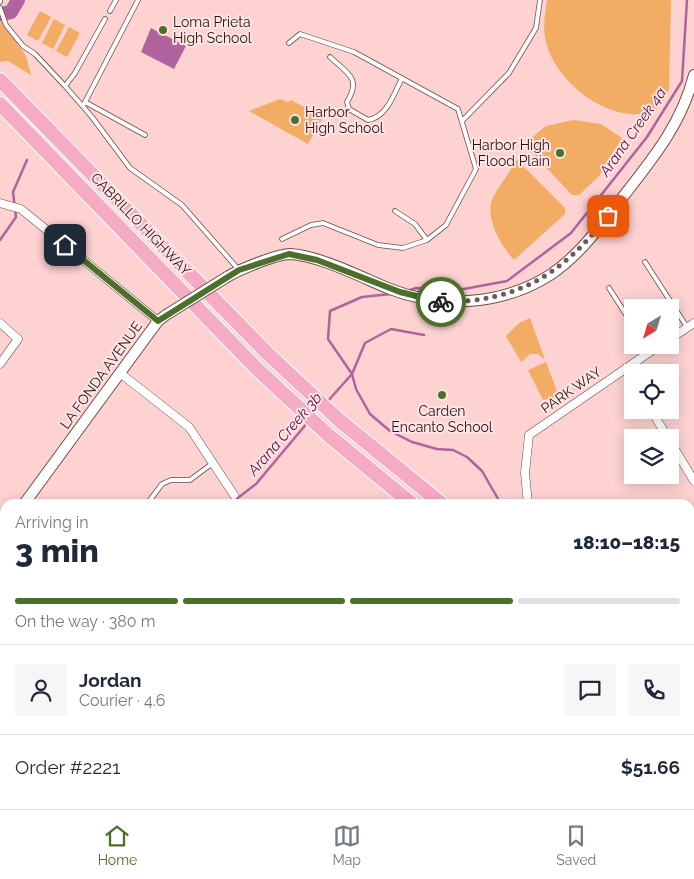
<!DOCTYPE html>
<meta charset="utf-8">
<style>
:root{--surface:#fff;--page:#f6f6f7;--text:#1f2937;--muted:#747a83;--line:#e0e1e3;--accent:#4c7029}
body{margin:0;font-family:Raleway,sans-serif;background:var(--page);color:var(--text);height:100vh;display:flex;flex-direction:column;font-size:19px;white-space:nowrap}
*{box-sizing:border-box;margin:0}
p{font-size:16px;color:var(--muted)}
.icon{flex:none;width:28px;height:28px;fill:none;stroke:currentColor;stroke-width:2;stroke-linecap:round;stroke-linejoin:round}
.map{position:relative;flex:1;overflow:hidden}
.drawer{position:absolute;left:0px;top:499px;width:695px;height:311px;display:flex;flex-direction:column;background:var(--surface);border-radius:15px 15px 0 0;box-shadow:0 2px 12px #0003}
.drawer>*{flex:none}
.needle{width:32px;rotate:218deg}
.fabs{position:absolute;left:624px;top:299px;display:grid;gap:10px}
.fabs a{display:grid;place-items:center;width:55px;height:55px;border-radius:0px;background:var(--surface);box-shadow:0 2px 12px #0003;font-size:25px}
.pin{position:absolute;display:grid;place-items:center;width:42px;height:42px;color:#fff;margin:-21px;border-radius:10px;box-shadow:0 2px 8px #0006}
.courier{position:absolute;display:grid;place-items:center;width:50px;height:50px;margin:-25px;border:4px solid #4c7029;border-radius:50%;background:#fff;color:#222;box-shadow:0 1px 6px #0007}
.head em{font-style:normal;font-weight:800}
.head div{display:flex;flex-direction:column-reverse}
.head{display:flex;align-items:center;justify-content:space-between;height:85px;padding:0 15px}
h1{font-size:32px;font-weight:800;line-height:38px}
.bar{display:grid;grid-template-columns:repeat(4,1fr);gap:8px 5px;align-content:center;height:60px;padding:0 15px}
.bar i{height:6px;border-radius:4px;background:var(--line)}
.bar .active{background:var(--accent)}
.bar p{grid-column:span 4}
.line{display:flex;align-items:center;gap:12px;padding:0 15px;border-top:1px solid var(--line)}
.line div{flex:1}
.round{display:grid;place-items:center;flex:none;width:52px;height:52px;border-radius:0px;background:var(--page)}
.tab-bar{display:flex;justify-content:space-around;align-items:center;height:70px;border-top:1px solid var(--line);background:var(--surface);font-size:14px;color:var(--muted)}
.tab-bar a{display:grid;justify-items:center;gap:2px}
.tab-bar .active{color:var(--accent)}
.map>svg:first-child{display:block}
.green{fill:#f3ac64}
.water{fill:#af649f}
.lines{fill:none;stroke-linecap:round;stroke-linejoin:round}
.stream{stroke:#af649f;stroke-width:2.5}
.river{stroke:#af649f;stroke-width:14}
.service-casing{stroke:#6f4c4c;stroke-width:5.5}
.minor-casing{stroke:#6f4c4c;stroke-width:9}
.tertiary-casing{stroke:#6f4c4c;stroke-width:12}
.motorway-casing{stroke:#fff;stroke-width:16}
.service{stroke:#fff;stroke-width:4}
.minor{stroke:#fff;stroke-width:8}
.tertiary{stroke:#fff;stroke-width:10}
.motorway{stroke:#f5abc3;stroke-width:14}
.tertiary-bridge-casing{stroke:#6f4c4c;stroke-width:12;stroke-linecap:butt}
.tertiary-bridge{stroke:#fff;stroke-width:10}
.done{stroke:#715858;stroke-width:5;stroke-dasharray:0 9}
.route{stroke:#4c7029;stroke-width:6}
.poi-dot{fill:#4c7029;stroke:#ffe4e3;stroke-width:2}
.labels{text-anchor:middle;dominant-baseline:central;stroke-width:4;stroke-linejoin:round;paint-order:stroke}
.poi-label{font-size:14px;fill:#261717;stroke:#ffe4e3;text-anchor:start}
.street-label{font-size:14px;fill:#261717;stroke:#ffe4e3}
.water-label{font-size:15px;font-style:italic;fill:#58124c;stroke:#ffe4e3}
</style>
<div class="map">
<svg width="694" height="809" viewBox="0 0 694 809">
<rect width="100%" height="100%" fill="#fdd2d1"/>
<path class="green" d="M547,0H671L669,89L667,96L653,113C645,113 637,115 630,114C593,111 552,75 545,38C543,26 545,12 547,0Z
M40,11L51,17L38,41L27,35Z
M0,19L26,56L31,75L8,61L0,62Z
M54,19L65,25L53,49L42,43Z
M69,27L80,33L67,57L56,51Z
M280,99L288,102L291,100L323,117L308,144L249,111Z
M573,120L601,124L622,138L599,176L579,195H572L524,144L546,126Z
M516,159L565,208V214L514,260C502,247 485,219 492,200C498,186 510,174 516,159Z
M530,318L545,360L538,354H530L521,362L506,336L519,323Z
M546,362L559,397L543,400L528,370Z
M220,805H384L382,809H217Z"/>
<path class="water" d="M151,28L186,46L174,69L141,52Z"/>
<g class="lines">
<path class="stream" d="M0,240L16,217L13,192L27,160
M407,291L416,288L453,291L507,281L571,233L647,137L682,81L687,0
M391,294L362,297L330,311L328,339L352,374L356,389L370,414L390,431L412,442L437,449L453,450L467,457L482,471L501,504
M327,402L352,374L365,343L391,329L424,335
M230,504L256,484L308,422
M0,667L5,666
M690,684L694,687
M8,809L10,805"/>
<path class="river" d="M0,14L11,12L18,0"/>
<defs>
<path id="service" d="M0,2V0
M0,8L6,25L23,46L35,54L65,86L92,117L130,168L182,205L239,270
M110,11L116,0
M330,57C347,73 362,78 347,102L349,109L368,120C387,117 394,94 402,78
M65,86L75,73L105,19
M85,102L145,135
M83,106L138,0
M463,120L509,73L536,28L540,0
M395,211L415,224L427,240
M282,239L311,225L323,223L378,245L403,248L427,240L446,225L476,169L458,109L354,52L300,34L289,43
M645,262L687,327
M609,288L632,324
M147,504L162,484L171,480H190L213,463
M690,565L694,572
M214,805L215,809
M53,809L56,805
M119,809L122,805
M577,809L580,805"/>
<path id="minor" d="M0,203L21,209L158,321
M0,323L18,339L0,364
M670,339L694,323
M626,368L632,379
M120,373L189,427L234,495
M651,410L668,438
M670,441L694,481
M528,504L525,473L529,435L660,345
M690,651L694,649
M0,726L5,719
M428,805L433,809
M398,809L401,805
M499,809L502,805
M652,809L655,805"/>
<path id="tertiary" d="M227,277C238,270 277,254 290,254C318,255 363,278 390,289C441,309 503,305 550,275C577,257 596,232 615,207C648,164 680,129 694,75
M24,504L158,321L166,315
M0,537L5,530
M0,591L5,595
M690,776L694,780
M135,805L140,809"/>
<path id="motorway" d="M0,80L267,353L339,420L442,504
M0,104L255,367L327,434L412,504
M690,706L694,709
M690,739L694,743"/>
</defs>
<use href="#service" class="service-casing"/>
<use href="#minor" class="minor-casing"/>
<use href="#tertiary" class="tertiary-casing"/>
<use href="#motorway" class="motorway-casing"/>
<use href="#service" class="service"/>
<use href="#minor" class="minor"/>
<use href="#tertiary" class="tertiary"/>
<use href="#motorway" class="motorway"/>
<defs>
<path id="tertiary-bridge" d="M166,315L227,277"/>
</defs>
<use href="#tertiary-bridge" class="tertiary-bridge-casing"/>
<use href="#tertiary-bridge" class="tertiary-bridge"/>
</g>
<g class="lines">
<path class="done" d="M441,302C518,302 561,275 608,216"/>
<path class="route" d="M65,245L158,321L239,270L289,254L317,260L400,292L441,302"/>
</g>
<g class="poi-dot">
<circle cx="163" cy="30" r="5"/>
<circle cx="295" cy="120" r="5"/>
<circle cx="560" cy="153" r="5"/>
<circle cx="442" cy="395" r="5"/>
</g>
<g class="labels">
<g class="poi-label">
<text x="173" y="22">Loma Prieta<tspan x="173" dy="16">High School</tspan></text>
<text x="305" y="112">Harbor<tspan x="305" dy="16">High School</tspan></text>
<text x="550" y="145" text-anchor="end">Harbor High<tspan x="550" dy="16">Flood Plain</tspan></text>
<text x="442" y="411" text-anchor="middle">Carden<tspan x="442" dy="16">Encanto School</tspan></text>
</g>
<g class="street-label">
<text transform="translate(141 224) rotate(46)">CABRILLO HIGHWAY</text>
<text transform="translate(101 375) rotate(-54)">LA FONDA AVENUE</text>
<text transform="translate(571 390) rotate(-35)">PARK WAY</text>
</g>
<g class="water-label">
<text transform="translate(633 132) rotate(-55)">Arana Creek 4a</text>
<text transform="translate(285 434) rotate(-49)">Arana Creek 3b</text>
</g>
</g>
</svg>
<div class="fabs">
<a><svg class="needle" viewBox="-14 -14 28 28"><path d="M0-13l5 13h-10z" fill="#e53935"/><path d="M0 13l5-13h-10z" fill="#747a83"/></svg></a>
<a><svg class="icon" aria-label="locate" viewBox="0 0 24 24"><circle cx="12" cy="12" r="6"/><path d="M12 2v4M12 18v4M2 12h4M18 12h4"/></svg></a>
<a><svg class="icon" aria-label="layers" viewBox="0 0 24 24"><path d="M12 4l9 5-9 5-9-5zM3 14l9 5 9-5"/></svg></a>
</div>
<div class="pin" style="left:608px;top:216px;background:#ea580c"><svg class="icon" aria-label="bag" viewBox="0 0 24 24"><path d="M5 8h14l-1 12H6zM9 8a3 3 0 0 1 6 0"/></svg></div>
<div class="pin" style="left:65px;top:245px;background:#1f2937"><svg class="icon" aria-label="home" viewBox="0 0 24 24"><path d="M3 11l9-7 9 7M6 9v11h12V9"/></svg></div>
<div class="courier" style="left:441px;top:302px"><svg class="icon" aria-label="bike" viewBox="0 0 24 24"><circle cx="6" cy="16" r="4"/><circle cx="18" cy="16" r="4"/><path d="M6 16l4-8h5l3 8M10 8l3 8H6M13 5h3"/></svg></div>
<section class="drawer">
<div class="head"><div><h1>3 min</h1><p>Arriving in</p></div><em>18:10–18:15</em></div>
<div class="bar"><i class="active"></i><i class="active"></i><i class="active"></i><i></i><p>On the way · 380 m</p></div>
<div class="line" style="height:90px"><a class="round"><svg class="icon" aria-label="person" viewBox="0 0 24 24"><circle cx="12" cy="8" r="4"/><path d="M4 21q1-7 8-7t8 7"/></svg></a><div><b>Jordan</b><p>Courier · 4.6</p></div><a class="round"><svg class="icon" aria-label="chat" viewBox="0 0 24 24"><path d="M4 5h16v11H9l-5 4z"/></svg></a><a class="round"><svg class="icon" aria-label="phone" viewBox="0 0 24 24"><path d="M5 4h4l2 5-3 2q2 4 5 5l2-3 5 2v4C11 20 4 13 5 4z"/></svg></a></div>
<div class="line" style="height:65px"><div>Order #2221</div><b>$51.66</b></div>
</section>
</div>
<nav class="tab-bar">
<a class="active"><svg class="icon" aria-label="home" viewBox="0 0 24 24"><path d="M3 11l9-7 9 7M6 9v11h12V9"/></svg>Home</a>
<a><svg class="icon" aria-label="map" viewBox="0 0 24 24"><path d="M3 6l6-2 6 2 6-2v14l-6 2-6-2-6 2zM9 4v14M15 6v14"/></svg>Map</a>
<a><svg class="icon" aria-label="saved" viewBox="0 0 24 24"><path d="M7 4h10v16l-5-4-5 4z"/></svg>Saved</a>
</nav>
